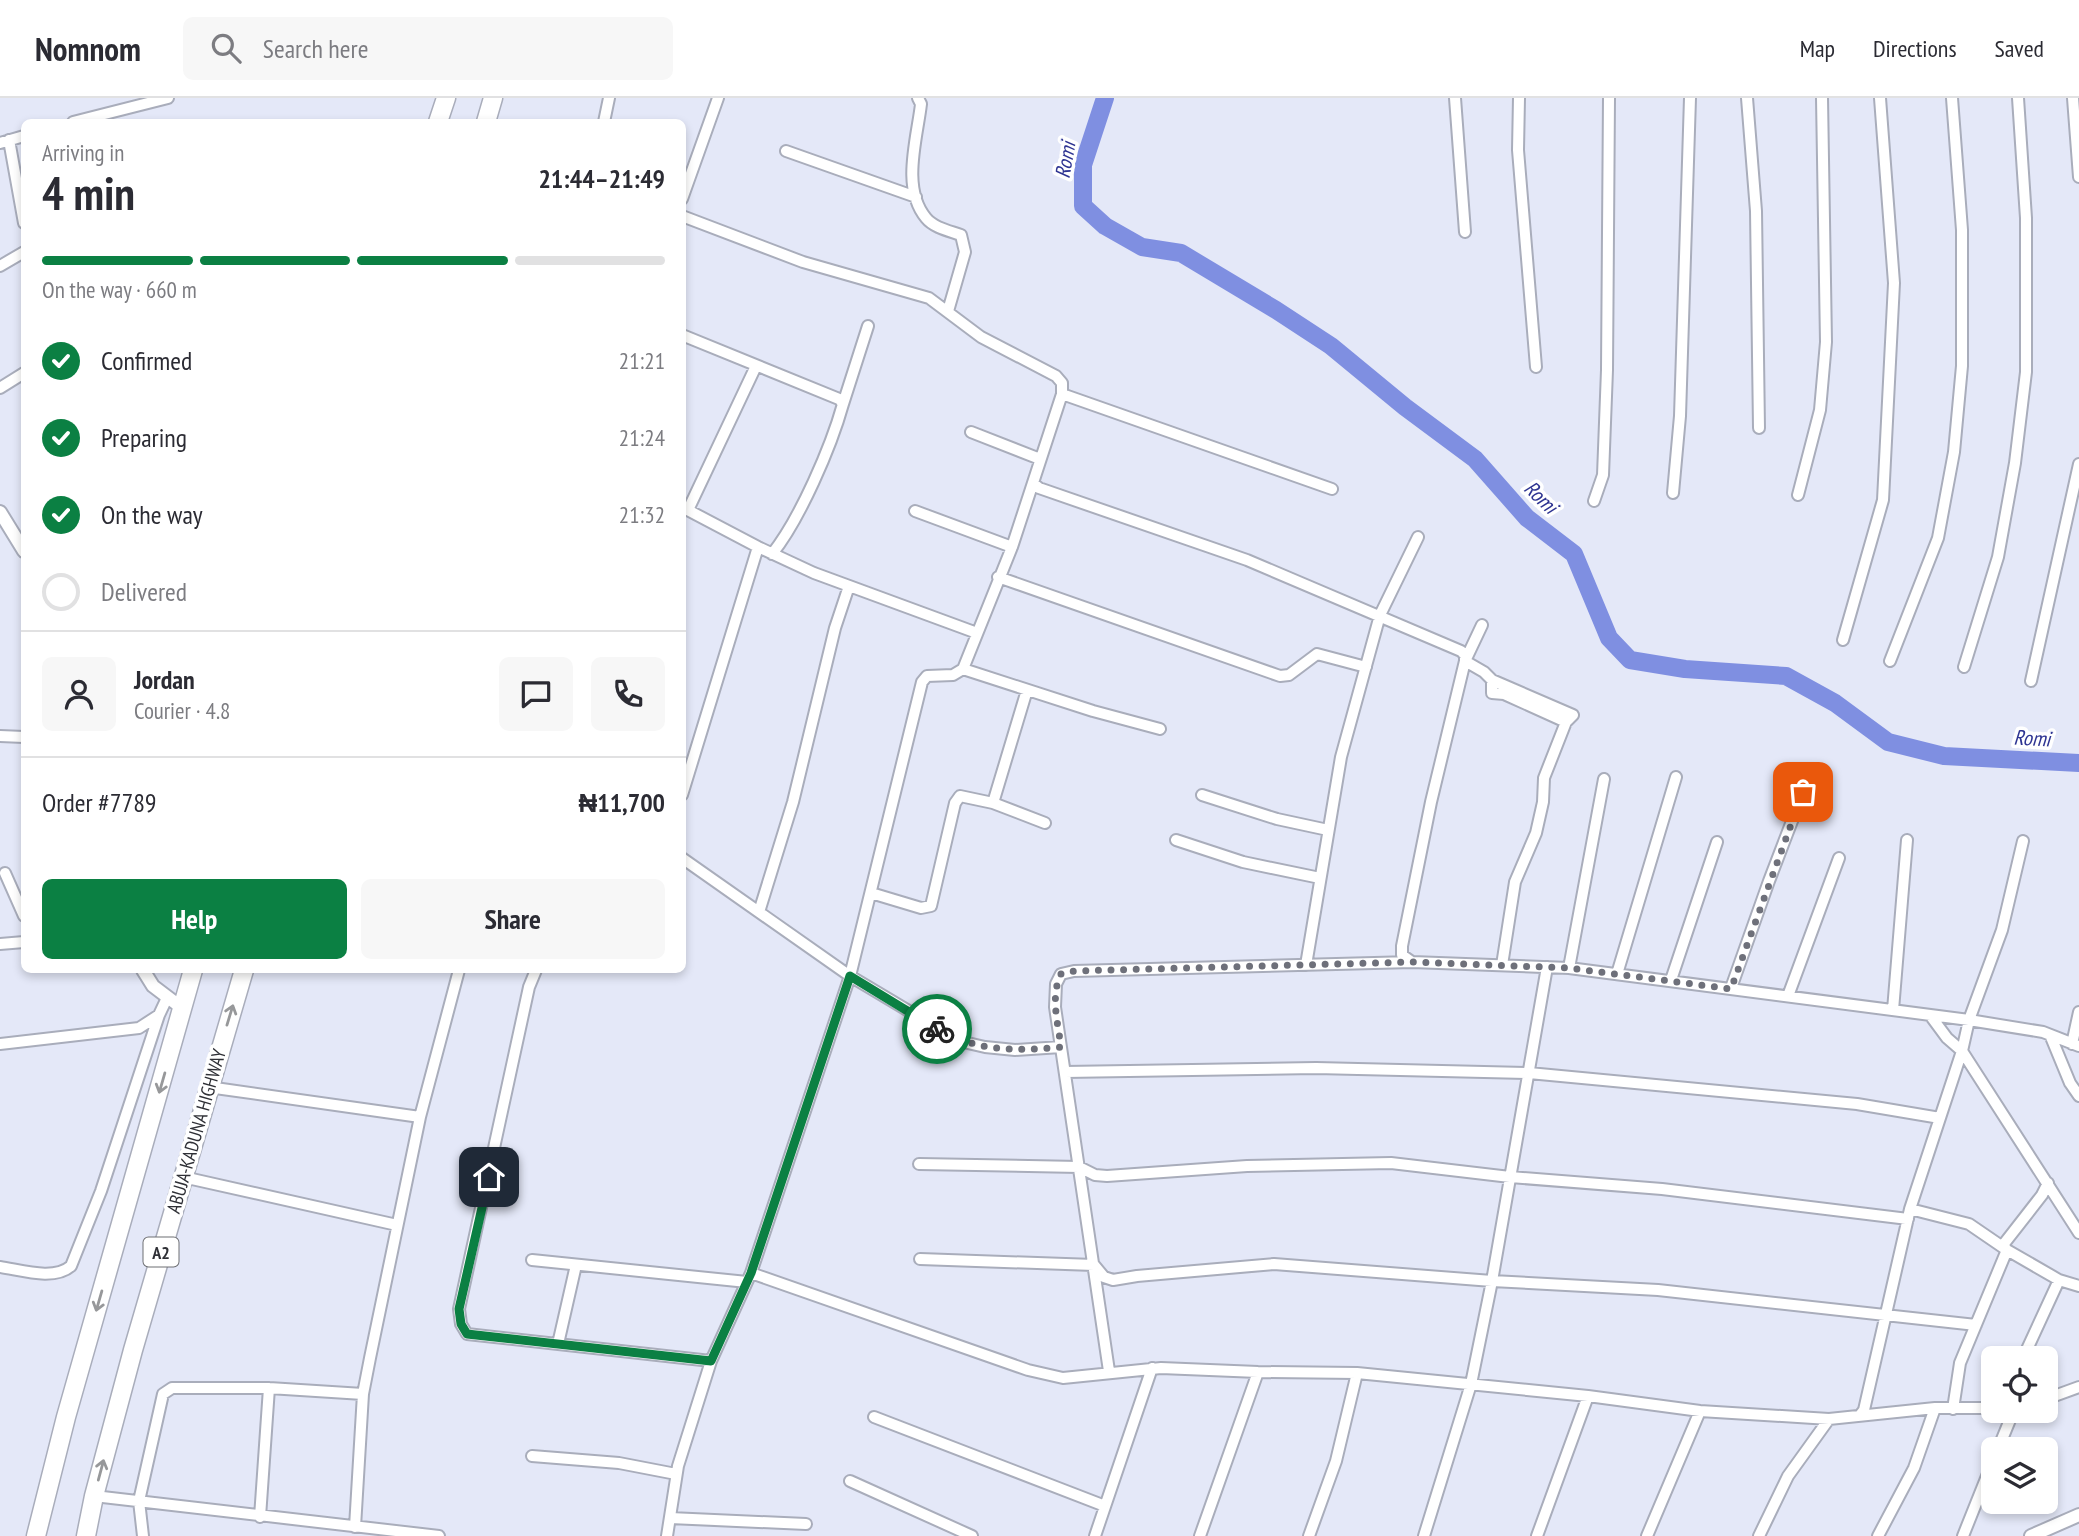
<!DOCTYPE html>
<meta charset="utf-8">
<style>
:root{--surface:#fff;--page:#f7f7f7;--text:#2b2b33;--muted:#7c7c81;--line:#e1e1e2;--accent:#0b8043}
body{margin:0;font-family:"PT Sans Narrow",sans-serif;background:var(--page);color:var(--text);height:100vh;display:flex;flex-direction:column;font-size:26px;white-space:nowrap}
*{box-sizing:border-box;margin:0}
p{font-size:23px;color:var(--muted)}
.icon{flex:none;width:38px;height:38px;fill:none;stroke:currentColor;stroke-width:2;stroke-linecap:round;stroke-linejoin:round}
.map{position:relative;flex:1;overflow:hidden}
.panel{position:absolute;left:21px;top:21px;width:665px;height:854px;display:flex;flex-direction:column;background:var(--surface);border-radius:10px;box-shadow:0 4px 10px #0003}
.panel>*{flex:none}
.tools{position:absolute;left:1981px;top:1248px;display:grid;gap:14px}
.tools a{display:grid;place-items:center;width:77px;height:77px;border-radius:10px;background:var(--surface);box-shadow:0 4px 10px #0003;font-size:35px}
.pin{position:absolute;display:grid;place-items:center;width:60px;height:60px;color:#fff;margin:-30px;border-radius:14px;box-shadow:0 4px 10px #0006}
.courier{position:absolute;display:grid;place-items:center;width:70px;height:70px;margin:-35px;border:5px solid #0b8043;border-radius:50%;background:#fff;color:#222;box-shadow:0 2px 9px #0007}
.summary em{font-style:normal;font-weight:600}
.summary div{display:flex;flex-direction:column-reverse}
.summary{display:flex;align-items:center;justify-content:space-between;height:119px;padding:0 21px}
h1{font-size:46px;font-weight:600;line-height:52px}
.bar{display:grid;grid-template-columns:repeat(4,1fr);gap:10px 7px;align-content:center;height:84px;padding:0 21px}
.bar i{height:9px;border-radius:5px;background:var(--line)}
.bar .active{background:var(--accent)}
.bar p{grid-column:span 4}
.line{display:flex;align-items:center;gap:18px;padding:0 21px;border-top:2px solid var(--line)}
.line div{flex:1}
.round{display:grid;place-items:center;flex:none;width:74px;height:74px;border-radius:10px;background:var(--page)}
ol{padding:0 21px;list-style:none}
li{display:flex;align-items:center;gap:21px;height:77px}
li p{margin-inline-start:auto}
li .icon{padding:7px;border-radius:50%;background:var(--accent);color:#fff;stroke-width:4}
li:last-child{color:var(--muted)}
li i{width:38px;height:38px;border:4px solid var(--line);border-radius:50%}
.cta{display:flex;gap:14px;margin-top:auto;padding:14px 21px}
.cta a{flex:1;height:80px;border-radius:10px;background:var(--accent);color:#fff;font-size:28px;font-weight:600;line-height:80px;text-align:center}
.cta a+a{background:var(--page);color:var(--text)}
header{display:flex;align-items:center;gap:42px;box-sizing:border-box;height:98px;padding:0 35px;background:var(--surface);border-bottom:2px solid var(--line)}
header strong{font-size:33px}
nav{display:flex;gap:38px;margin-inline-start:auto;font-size:24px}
.search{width:490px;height:63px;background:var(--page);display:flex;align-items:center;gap:18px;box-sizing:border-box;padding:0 24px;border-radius:10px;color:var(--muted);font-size:26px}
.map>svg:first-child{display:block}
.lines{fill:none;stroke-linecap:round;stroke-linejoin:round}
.river{stroke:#7f8fe1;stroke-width:18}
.minor-casing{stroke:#a9adbb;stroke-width:14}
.tertiary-casing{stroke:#a9adbb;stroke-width:16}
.trunk-casing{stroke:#a9adbb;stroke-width:21}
.minor{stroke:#fff;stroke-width:10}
.tertiary{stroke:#fff;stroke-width:12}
.trunk{stroke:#fff;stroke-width:18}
.oneway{stroke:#97989a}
.done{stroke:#6e707a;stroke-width:7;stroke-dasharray:0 12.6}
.route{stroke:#0b8043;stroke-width:9}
.labels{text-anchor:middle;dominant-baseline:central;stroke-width:7;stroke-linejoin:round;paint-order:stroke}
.shield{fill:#fff;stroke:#6d6e72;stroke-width:2}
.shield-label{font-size:18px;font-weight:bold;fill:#2f3036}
.street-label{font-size:19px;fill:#2f3036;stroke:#fff}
.water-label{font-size:21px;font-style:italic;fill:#2e3492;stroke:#fff}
</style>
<header>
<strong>Nomnom</strong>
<div class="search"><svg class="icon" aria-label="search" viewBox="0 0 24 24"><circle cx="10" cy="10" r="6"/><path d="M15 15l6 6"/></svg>Search here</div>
<nav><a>Map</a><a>Directions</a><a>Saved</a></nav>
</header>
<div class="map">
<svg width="2079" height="1438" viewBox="0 0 2079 1438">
<rect width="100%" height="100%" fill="#e4e8f8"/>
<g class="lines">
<path class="river" d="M1105,0L1083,67V108L1105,128L1142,149L1181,155L1276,212L1331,248L1405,309L1475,361L1527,420L1574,456L1609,540L1630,562L1685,571L1786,578L1835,605L1888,644L1944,658L2079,665"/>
<defs>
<path id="minor" d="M918,0L921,6C917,41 901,90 926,120C934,130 950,133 961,137L965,154L948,213
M1455,0L1465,134
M1519,0L1518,52L1536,269
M1747,0L1756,113L1759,330
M2073,0L2079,79
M73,24L168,0
M604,24L609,0
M9,42L24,125
M0,45L24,38
M786,53L916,99
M682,101L718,0
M0,168L24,154
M682,237L839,301L843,306C831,349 800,421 772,456
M0,290L24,275
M1062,296L1332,391
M843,306L868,228
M971,334L1040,361
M1034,386L1039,390L1247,462L1461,553L1465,557V563L1484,574L1492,582V595L1504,596L1566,624
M1673,395L1680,318L1690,0
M1798,397L1820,312L1826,244L1822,0
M1594,403L1603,377L1607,272L1609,0
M682,409L758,449L814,475L977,535
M688,412L756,268
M915,413L1012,449
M998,479L1280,578L1289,577L1317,556L1366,569
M1843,542L1883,402L1894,185L1880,0
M1890,563L1938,440L1954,354L1962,268V132L1952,0
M1964,569L1998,459L2015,365L2026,274V120L2018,0
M963,571L1093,613L1160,631
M1492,582L1573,617L1566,624L1544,680L1543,704L1536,735L1515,784L1502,867
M2031,583L2079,366
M0,638L24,639
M682,697L758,449
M1202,697L1277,721L1328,732
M993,705L1027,592
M1176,742L1243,764L1320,780
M682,760L850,878L959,943L985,949L1015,952L1061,949
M5,775L24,818
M871,795L921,810L931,808L955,705L960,698L993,705L1045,725
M759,814L793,704L835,530L849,488
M0,846L24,844
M1412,864L1402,857V848L1431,704L1465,563L1482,527
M1306,867L1341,659L1380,517L1418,439
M1569,870L1604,681
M536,872L529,889L459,1211L461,1226L467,1236L711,1263
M1617,876L1676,679
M1671,882L1717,744
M1731,890L1769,783L1812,671
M1788,898L1839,760
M1893,912L1907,742
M1930,917L1947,940L1962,953L2079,1135
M2051,939L2070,985L2079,998
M0,946L139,930L159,917
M2072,946L2079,914
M1065,974L1316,970L1529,975L1857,1006L1940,1020
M208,989L420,1019
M919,1066L1079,1069L1095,1077L1107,1078L1247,1068L1391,1065L1510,1079L1662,1091L1908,1121
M183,1079L397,1127
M1910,1111L1969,1126L2007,1152L2059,1182L2079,1188
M920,1161L1094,1167L1104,1179L1113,1182L1137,1178L1274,1166L1492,1183L1658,1192L1976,1227
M532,1162L747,1184
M0,1169C21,1172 54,1183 71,1168L101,1093L159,917L167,900
M751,1175L1028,1272L1063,1280L1161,1270L1258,1274L1357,1275L1588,1298L1700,1313L1829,1321L1935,1310H1993
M558,1246L576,1167
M2023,1260L2059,1182
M1109,1273L1055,909L1056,886L1061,876L1074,873L1412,864L1569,870L1969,922L2043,934L2079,948
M2046,1301L2079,1289
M1953,1311L1960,1265L2007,1152L2003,1147L2042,1097L2048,1085
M1860,1317L1864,1312L1910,1111L1962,953L1969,922L2002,832L2023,743
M874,1319L1105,1408
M1998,1351L2014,1312
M532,1358L619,1365L676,1376
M850,1383L972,1438
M94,1398L439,1438
M260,1419L269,1290
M670,1420L806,1426
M355,1429L363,1296L370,1260L420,1019L459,872
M143,1438L139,1403L163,1296L172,1290H269L363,1296
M667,1438L678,1368L711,1263L751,1175L850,878L922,584L927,578L953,577L963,571L1012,449L1062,296V285L1056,278L981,239L929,200L803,164L682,118
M1095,1438L1152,1270
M1200,1438L1258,1274
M1309,1438L1336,1363L1357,1275
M1424,1438L1471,1286L1492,1183L1547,869
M1537,1438L1588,1298
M1647,1438L1700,1313
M1759,1438L1788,1378L1829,1321
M1878,1438L1914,1370L1935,1310
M1963,1438L1993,1363"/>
<path id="tertiary" d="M0,414L24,453
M143,872L153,888L182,910
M2031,1438L2079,1417"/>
<path id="trunk" d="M438,24L446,0
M486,24L493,0
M36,1438L66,1319L193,872
M86,1438L94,1398L133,1252L244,872"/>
</defs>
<use href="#minor" class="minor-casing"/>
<use href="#tertiary" class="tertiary-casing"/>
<use href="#trunk" class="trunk-casing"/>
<use href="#minor" class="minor"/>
<use href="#tertiary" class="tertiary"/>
<use href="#trunk" class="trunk"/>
</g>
<defs><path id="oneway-shaft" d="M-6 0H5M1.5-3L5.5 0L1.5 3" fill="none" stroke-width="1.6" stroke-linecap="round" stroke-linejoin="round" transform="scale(1.75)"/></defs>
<g class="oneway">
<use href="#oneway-shaft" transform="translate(230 917) rotate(-73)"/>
<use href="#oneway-shaft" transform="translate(162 985) rotate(106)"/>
<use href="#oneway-shaft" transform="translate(99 1203) rotate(106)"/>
<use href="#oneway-shaft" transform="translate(101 1372) rotate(-75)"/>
</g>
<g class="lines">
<path class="done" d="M937,931C979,954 1015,953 1061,949C1058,925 1050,898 1061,876L1074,873L1412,864L1569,870L1731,891L1803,694"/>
<path class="route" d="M489,1079L459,1211L461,1226L467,1236L711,1263L751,1175L850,878L937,931"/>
</g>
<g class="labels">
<rect class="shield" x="143.5" y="1139.5" width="35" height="29" rx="5"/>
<g class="shield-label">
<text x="161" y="1154">A2</text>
</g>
<g class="street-label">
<text transform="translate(196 1033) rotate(-74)">ABUJA-KADUNA HIGHWAY</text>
</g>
<g class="water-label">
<text transform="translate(1065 62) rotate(-80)">Romi</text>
<text transform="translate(1541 399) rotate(44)">Romi</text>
<text transform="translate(2032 640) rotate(3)">Romi</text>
</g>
</g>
</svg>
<div class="tools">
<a><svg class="icon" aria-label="locate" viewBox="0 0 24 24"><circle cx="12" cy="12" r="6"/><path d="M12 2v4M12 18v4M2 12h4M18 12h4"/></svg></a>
<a><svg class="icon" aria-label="layers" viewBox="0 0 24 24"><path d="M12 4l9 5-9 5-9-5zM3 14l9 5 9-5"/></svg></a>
</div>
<div class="pin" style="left:1803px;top:694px;background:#ea580c"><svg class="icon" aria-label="bag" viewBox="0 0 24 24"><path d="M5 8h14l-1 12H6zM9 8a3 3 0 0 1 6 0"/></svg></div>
<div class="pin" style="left:489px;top:1079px;background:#1f2937"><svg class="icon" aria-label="home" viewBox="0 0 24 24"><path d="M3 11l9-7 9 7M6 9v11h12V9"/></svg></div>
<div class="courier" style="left:937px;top:931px"><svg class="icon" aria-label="bike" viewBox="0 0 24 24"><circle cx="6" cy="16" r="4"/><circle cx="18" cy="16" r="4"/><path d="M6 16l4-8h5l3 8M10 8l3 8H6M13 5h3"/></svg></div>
<section class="panel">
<div class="summary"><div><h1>4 min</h1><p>Arriving in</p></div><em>21:44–21:49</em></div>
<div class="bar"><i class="active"></i><i class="active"></i><i class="active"></i><i></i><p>On the way · 660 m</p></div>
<ol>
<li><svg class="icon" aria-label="check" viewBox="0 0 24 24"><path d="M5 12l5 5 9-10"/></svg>Confirmed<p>21:21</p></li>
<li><svg class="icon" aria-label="check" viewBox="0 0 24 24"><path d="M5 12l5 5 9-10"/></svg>Preparing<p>21:24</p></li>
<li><svg class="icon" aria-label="check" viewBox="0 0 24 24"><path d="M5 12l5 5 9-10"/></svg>On the way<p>21:32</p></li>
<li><i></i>Delivered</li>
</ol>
<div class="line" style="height:126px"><a class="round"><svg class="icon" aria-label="person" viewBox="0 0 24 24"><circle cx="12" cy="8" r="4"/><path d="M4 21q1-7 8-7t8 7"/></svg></a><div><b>Jordan</b><p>Courier · 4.8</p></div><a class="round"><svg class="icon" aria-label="chat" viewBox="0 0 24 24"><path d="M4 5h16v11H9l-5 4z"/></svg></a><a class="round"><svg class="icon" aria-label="phone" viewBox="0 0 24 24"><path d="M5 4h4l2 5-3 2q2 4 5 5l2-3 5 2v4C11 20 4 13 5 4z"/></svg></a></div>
<div class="line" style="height:91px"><div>Order #7789</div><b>₦11,700</b></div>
<div class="cta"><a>Help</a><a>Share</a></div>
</section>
</div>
